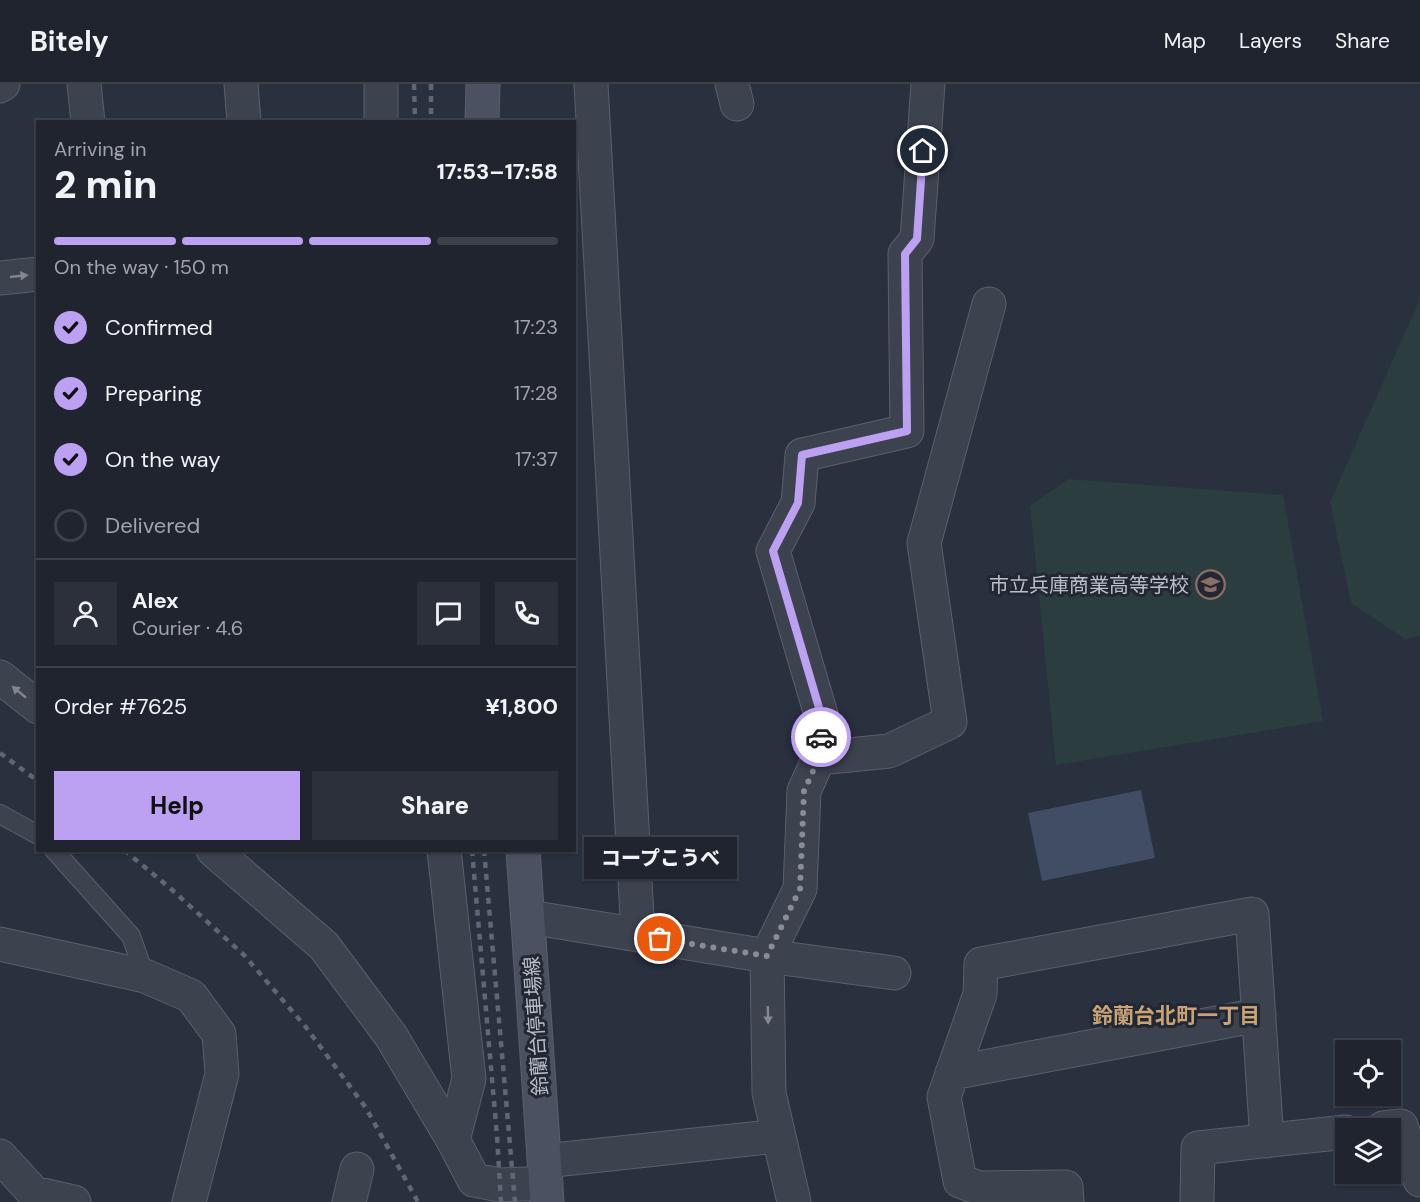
<!DOCTYPE html>
<meta charset="utf-8">
<style>
:root{--surface:#1f242e;--page:#2c303a;--text:#f1f3f6;--muted:#a1a4aa;--line:#3c414a;--accent:#bca0f2}
body{margin:0;font-family:"DM Sans","Noto Sans JP",sans-serif;background:var(--page);color:var(--text);height:100vh;display:flex;flex-direction:column;font-size:22px;white-space:nowrap}
*{box-sizing:border-box;margin:0}
p{font-size:20px;color:var(--muted)}
.icon{flex:none;width:33px;height:33px;fill:none;stroke:currentColor;stroke-width:2;stroke-linecap:round;stroke-linejoin:round}
.map{position:relative;flex:1;overflow:hidden}
.panel{position:absolute;left:36px;top:36px;width:540px;height:732px;display:flex;flex-direction:column;background:var(--surface);border-radius:0px;box-shadow:0 2px 4px #0004,0 0 0 2px var(--line)}
.panel>*{flex:none}
.fabs{position:absolute;left:1335px;top:956px;display:grid;gap:12px}
.fabs a{display:grid;place-items:center;width:66px;height:66px;border-radius:0px;background:var(--surface);box-shadow:0 2px 4px #0004,0 0 0 2px var(--line);font-size:30px}
.pin{position:absolute;display:grid;place-items:center;width:51px;height:51px;color:#fff;margin:-26px;border:3px solid #fff;border-radius:50%;box-shadow:0 2px 6px #0007}
.courier{position:absolute;display:grid;place-items:center;width:60px;height:60px;margin:-30px;border:4px solid #bca0f2;border-radius:50%;background:#fff;color:#222;box-shadow:0 2px 8px #0007}
.bubble{position:absolute;height:42px;border-radius:0px;background:var(--surface);box-shadow:0 2px 4px #0004,0 0 0 2px var(--line);font-size:20px;font-weight:800;line-height:42px;text-align:center}
.summary em{font-style:normal;font-weight:800}
.summary div{display:flex;flex-direction:column-reverse}
.summary{display:flex;align-items:center;justify-content:space-between;height:102px;padding:0 18px}
h1{font-size:39px;font-weight:800;line-height:45px}
.bar{display:grid;grid-template-columns:repeat(4,1fr);gap:9px 6px;align-content:center;height:72px;padding:0 18px}
.bar i{height:8px;border-radius:4px;background:var(--line)}
.bar .active{background:var(--accent)}
.bar p{grid-column:span 4}
.line{display:flex;align-items:center;gap:15px;padding:0 18px;border-top:2px solid var(--line)}
.line div{flex:1}
.round{display:grid;place-items:center;flex:none;width:63px;height:63px;border-radius:0px;background:var(--page)}
ol{padding:0 18px;list-style:none}
li{display:flex;align-items:center;gap:18px;height:66px}
li p{margin-inline-start:auto}
li .icon{padding:6px;border-radius:50%;background:var(--accent);color:#111;stroke-width:4}
li:last-child{color:var(--muted)}
li i{width:33px;height:33px;border:3px solid var(--line);border-radius:50%}
.button{display:flex;gap:12px;margin-top:auto;padding:12px 18px}
.button a{flex:1;height:69px;border-radius:0px;background:var(--accent);color:#111;font-size:24px;font-weight:800;line-height:69px;text-align:center}
.button a+a{background:var(--page);color:var(--text)}
header{display:flex;align-items:center;gap:36px;box-sizing:border-box;height:84px;padding:0 30px;background:var(--surface);border-bottom:2px solid var(--line)}
header strong{font-size:28px}
nav{display:flex;gap:33px;margin-inline-start:auto;font-size:21px}
.map>svg:first-child{display:block}
.green{fill:#2c3d40}
.water{fill:#414c65}
.lines{fill:none;stroke-linecap:round;stroke-linejoin:round}
.service-casing{stroke:#5b606c;stroke-width:20}
.minor-casing{stroke:#5b606c;stroke-width:35}
.tertiary-casing{stroke:#5b606c;stroke-width:35}
.secondary-casing{stroke:#5b606c;stroke-width:35}
.service{stroke:#3d424f;stroke-width:18}
.minor{stroke:#3d424f;stroke-width:33}
.tertiary{stroke:#3d424f;stroke-width:33}
.secondary{stroke:#4c5161;stroke-width:33}
.rail{stroke:#606675;stroke-width:4.5;stroke-dasharray:6 6;stroke-linecap:butt}
.oneway{fill:#828692}
.done{stroke:#878c98;stroke-width:6;stroke-dasharray:0 10.8}
.route{stroke:#bca0f2;stroke-width:8}
.labels{text-anchor:middle;dominant-baseline:central;stroke-width:6;stroke-linejoin:round;paint-order:stroke}
.poi-label{font-size:20px;fill:#babec9;stroke:#222734;text-anchor:end}
.street-label{font-size:20px;fill:#babec9;stroke:#222734}
.neighbourhood-label{font-size:21px;font-weight:bold;fill:#c9a374;stroke:#222734}
</style>
<header>
<strong>Bitely</strong>
<nav><a>Map</a><a>Layers</a><a>Share</a></nav>
</header>
<div class="map">
<svg width="1420" height="1118" viewBox="0 0 1420 1118">
<rect width="100%" height="100%" fill="#29303e"/>
<path class="green" d="M1420,208V552L1405,555L1351,519L1330,418L1419,217Z
M1068,395L1283,411L1323,637L1056,681L1030,422Z"/>
<path class="water" d="M1141,706L1155,774L1042,797L1028,729Z"/>
<g class="lines">
<defs>
<path id="service" d="M0,730L38,751
M54,766L131,852L145,892"/>
<path id="minor" d="M84,0L88,38
M241,0L244,38
M381,0V38
M591,0L638,851
M732,0L737,20
M0,2L3,0
M0,194L38,190
M0,593L38,623
M819,674L822,634L773,467L798,419L802,371L907,347L905,170L917,155L928,0
M444,766L469,995L453,1056L474,1096L500,1101L546,1099
M529,833L767,872L894,889
M0,860L145,892L191,912L219,950L222,990L189,1118
M952,989L1259,931
M1383,1044L1401,1042L1420,1096
M0,1072L34,1109L74,1118
M545,1077L778,1052
M349,1118L357,1085
M794,1118L769,1009L767,872L800,805L804,707L819,674L889,667L950,638L924,459L989,220
M1067,1118L1066,1103L979,1104L960,1097L944,1013L980,910L981,880L1252,830L1267,1057
M1197,1118L1198,1064L1346,1048"/>
<path id="tertiary" d="M213,766L324,862L391,952L453,1056"/>
<path id="secondary" d="M482,38L483,0
M523,766L547,1118"/>
</defs>
<use href="#service" class="service-casing"/>
<use href="#minor" class="minor-casing"/>
<use href="#tertiary" class="tertiary-casing"/>
<use href="#secondary" class="secondary-casing"/>
<use href="#service" class="service"/>
<use href="#minor" class="minor"/>
<use href="#tertiary" class="tertiary"/>
<use href="#secondary" class="secondary"/>
<path class="rail" d="M414,0L415,38
M431,0V38
M0,669L38,697
M124,766L170,804L244,871L305,942L366,1024L418,1118
M472,766L497,1052L501,1118
M484,766L515,1118"/>
</g>
<defs><path id="oneway-solid" d="M-6-.8H1V-3.2L6.5 0L1 3.2V.8H-6Z" transform="scale(1.5)"/></defs>
<g class="oneway">
<use href="#oneway-solid" transform="translate(19 192) rotate(-6)"/>
<use href="#oneway-solid" transform="translate(19 608) rotate(-141)"/>
<use href="#oneway-solid" transform="translate(768 931) rotate(89)"/>
</g>
<g class="lines">
<path class="done" d="M660,855L767,872L800,805L804,707L819,674L821,653"/>
<path class="route" d="M821,653L822,634L773,467L798,419L802,371L907,347L905,170L917,155L923,67"/>
</g>
<defs>
<symbol id="school-ring" viewBox="-11 -11 22 22"><circle r="9.5" fill="#222734" stroke="#8d6e63" stroke-width="1.5"/><path d="M0-5L7-2L0 1L-7-2ZM-4 1L0 2.5L4 1V4Q0 6-4 4Z" fill="#8d6e63"/></symbol>
</defs>
<g fill-rule="evenodd">
<use href="#school-ring" x="1194" y="484" width="33" height="33"/>
</g>
<g class="labels">
<g class="poi-label">
<text x="1189" y="501">市立兵庫商業高等学校</text>
</g>
<g class="street-label">
<text transform="translate(536 942) rotate(-94)">鈴蘭台停車場線</text>
</g>
<g class="neighbourhood-label">
<text x="1176" y="932">鈴蘭台北町一丁目</text>
</g>
</g>
</svg>
<div class="fabs">
<a><svg class="icon" aria-label="locate" viewBox="0 0 24 24"><circle cx="12" cy="12" r="6"/><path d="M12 2v4M12 18v4M2 12h4M18 12h4"/></svg></a>
<a><svg class="icon" aria-label="layers" viewBox="0 0 24 24"><path d="M12 4l9 5-9 5-9-5zM3 14l9 5 9-5"/></svg></a>
</div>
<div class="pin" style="left:660px;top:855px;background:#ea580c"><svg class="icon" aria-label="bag" viewBox="0 0 24 24"><path d="M5 8h14l-1 12H6zM9 8a3 3 0 0 1 6 0"/></svg></div>
<div class="pin" style="left:923px;top:67px;background:#1f2937"><svg class="icon" aria-label="home" viewBox="0 0 24 24"><path d="M3 11l9-7 9 7M6 9v11h12V9"/></svg></div>
<div class="courier" style="left:821px;top:653px"><svg class="icon" aria-label="car" viewBox="0 0 24 24"><path d="M5 17H2v-5l4-1 3-4h7l3 4 3 1v5h-3M9 17h6M6 11h13"/><circle cx="7" cy="17" r="2"/><circle cx="17" cy="17" r="2"/></svg></div>
<div class="bubble" style="left:584px;top:753px;width:153px">コープこうべ</div>
<section class="panel">
<div class="summary"><div><h1>2 min</h1><p>Arriving in</p></div><em>17:53–17:58</em></div>
<div class="bar"><i class="active"></i><i class="active"></i><i class="active"></i><i></i><p>On the way · 150 m</p></div>
<ol>
<li><svg class="icon" aria-label="check" viewBox="0 0 24 24"><path d="M5 12l5 5 9-10"/></svg>Confirmed<p>17:23</p></li>
<li><svg class="icon" aria-label="check" viewBox="0 0 24 24"><path d="M5 12l5 5 9-10"/></svg>Preparing<p>17:28</p></li>
<li><svg class="icon" aria-label="check" viewBox="0 0 24 24"><path d="M5 12l5 5 9-10"/></svg>On the way<p>17:37</p></li>
<li><i></i>Delivered</li>
</ol>
<div class="line" style="height:108px"><a class="round"><svg class="icon" aria-label="person" viewBox="0 0 24 24"><circle cx="12" cy="8" r="4"/><path d="M4 21q1-7 8-7t8 7"/></svg></a><div><b>Alex</b><p>Courier · 4.6</p></div><a class="round"><svg class="icon" aria-label="chat" viewBox="0 0 24 24"><path d="M4 5h16v11H9l-5 4z"/></svg></a><a class="round"><svg class="icon" aria-label="phone" viewBox="0 0 24 24"><path d="M5 4h4l2 5-3 2q2 4 5 5l2-3 5 2v4C11 20 4 13 5 4z"/></svg></a></div>
<div class="line" style="height:78px"><div>Order #7625</div><b>¥1,800</b></div>
<div class="button"><a>Help</a><a>Share</a></div>
</section>
</div>
